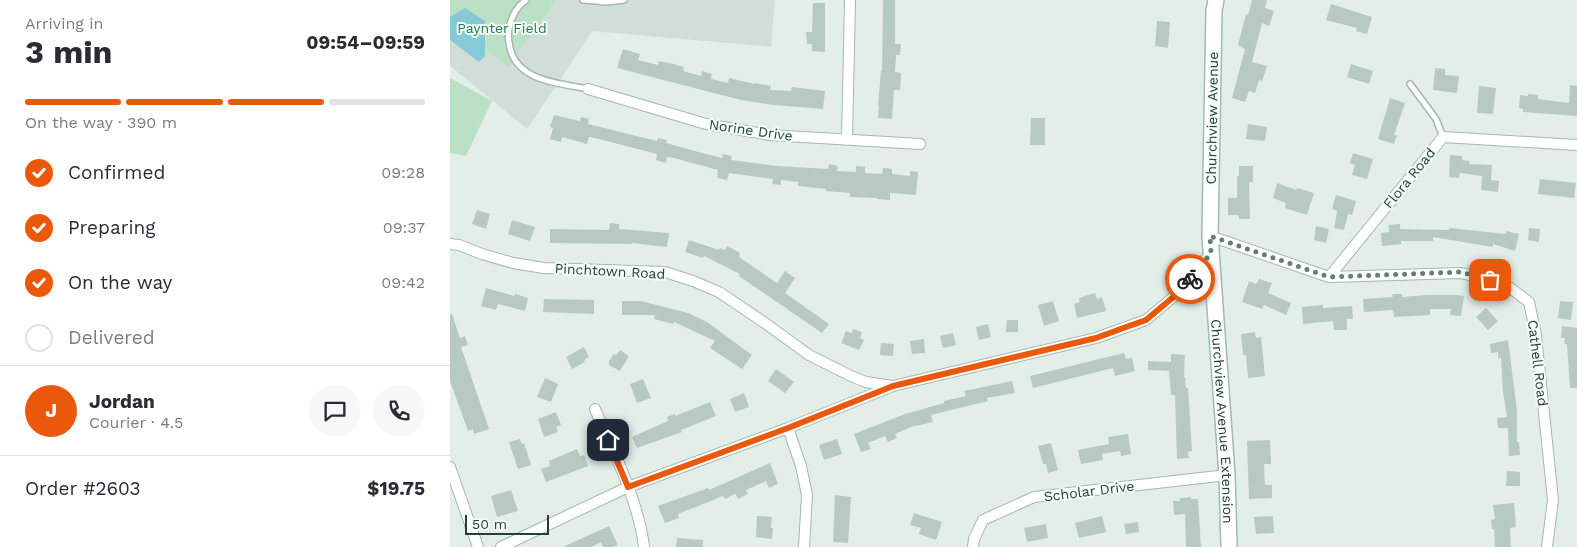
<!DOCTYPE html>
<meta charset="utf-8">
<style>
:root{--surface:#fff;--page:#f7f7f7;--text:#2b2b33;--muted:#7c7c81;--line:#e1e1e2;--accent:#ea580c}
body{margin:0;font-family:"Work Sans",sans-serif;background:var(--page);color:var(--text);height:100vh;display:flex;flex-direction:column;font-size:19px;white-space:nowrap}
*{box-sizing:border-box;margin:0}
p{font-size:16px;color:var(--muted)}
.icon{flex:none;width:28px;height:28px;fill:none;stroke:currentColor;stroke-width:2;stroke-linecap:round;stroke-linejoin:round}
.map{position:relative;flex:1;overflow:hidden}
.sheet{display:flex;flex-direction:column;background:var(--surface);width:450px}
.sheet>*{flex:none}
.scale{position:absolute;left:15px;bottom:12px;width:84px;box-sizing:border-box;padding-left:5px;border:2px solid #214139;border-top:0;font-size:14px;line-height:18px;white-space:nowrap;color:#214139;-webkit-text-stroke:4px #f4faf7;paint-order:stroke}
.pin{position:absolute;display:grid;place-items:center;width:42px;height:42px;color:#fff;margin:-21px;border-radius:10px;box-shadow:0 2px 8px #0006}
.courier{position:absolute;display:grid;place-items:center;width:50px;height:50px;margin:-25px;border:4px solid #ea580c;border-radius:50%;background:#fff;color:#222;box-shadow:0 1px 6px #0007}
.overview em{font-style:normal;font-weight:700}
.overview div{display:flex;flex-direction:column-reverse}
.overview{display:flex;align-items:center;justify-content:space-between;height:85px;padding:0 25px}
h1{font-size:32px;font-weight:700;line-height:38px}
.bar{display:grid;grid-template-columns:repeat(4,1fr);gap:8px 5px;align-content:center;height:60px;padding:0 25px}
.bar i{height:6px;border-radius:4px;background:var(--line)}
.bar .on{background:var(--accent)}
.bar p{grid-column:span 4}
.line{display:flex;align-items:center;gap:12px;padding:0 25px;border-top:1px solid var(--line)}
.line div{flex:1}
.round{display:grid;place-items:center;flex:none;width:52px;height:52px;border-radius:26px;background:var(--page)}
ol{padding:0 25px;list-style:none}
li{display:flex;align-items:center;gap:15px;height:55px}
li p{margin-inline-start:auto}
li .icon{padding:5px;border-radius:50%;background:var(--accent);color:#fff;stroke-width:4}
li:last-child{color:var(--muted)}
li i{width:28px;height:28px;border:2px solid var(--line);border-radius:50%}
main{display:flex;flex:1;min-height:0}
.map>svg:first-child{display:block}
.built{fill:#d1ded8}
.green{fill:#bae1c5}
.water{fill:#86cad8}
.building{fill:#b8c9c2}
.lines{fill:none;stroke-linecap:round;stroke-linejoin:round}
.lane-casing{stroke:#a5b7b1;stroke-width:8}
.street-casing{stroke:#a5b7b1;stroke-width:12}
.secondary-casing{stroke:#a0bbb2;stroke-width:18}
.lane{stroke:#fff;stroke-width:5}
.street{stroke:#fff;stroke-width:10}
.secondary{stroke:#fff;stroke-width:15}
.done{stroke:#657e77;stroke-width:5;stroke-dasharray:0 9}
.route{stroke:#ea580c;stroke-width:6}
.labels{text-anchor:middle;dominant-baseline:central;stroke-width:4;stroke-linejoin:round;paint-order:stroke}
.park-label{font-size:14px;fill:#277c49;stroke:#f4faf7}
.street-label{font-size:14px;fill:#214139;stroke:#f4faf7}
</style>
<main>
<section class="sheet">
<div class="overview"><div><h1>3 min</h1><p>Arriving in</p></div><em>09:54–09:59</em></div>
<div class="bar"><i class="on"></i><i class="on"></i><i class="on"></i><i></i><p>On the way · 390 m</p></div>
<ol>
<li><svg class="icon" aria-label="check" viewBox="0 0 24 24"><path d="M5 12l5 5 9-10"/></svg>Confirmed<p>09:28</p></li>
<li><svg class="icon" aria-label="check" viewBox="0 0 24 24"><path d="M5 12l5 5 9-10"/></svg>Preparing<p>09:37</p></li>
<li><svg class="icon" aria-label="check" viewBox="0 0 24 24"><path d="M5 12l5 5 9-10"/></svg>On the way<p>09:42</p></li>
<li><i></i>Delivered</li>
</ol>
<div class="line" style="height:90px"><b class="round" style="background:var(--accent);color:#fff">J</b><div><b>Jordan</b><p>Courier · 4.5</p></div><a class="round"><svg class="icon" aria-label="chat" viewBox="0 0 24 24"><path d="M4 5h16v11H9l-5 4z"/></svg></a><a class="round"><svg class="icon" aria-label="phone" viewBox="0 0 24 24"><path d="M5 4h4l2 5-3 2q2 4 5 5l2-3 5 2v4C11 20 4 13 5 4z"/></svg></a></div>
<div class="line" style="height:65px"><div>Order #2603</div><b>$19.75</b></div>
</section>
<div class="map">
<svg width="1127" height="547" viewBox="0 0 1127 547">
<rect width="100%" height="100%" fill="#e3eee9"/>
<path class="built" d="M0,0H325L321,47L142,31L77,129L0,66Z"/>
<path class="green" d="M0,0H106L58,67L0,19Z
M0,78L42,101L16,156L0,153Z"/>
<path class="water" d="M15,8L35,21V56L29,62L0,40V17Z"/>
<path class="building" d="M433,0H445V44H451L450,55H446L445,72L451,73L450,90H444L442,119L428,118L429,106H428L431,71H432Z
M802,0H817L815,8L824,11L819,26L812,23L802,62L817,66L812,81L809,80L805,93L799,91L795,102L782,98L795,49L788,45L796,14L798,15Z
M363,3H375V52L362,51V44H357L356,32H362Z
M881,4L922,17L917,34L906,31L907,28L876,20Z
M707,21L720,22L718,48L705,46Z
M173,49L190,54L188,60L208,65L209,61L224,64L234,67L233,71L251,76L252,71L262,74L261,79L278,83L279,78L305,84V83L321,86L320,90L341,91L342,87L375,91L373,109L324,105L291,100L167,68Z
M901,64L923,71L919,84L897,77Z
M985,68L995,69V75L1009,76L1007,93L983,90Z
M1120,85L1127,86V116L1073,112V109L1069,108L1070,95L1078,96V94L1088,95V99L1119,103Z
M1029,86L1046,88L1043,114L1027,113Z
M940,98L955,103L944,135H947L944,144L928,139Z
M104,115L130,121L131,117L139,119L138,124L207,141L208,138L217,140L216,143L252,153L272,158L273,154L282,156L281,160L327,166L378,169L379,164L388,166L387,171L406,172V166L415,167V173L432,174L433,168L442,169V174L460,176V171L468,172L466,195L440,193V200L427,199V198L400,197V193L376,191V189L348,186V182L331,180V185L322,184L323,179L279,173L277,180L267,178L268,170L224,158L217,157L216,163L206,160L207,154L145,138L139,137L137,144L112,137L111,142L100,139L103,128L100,127Z
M581,118H595V145H580Z
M798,124L817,127L815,141L796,139Z
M903,153L923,159L917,179L902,175L905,165L900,163Z
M1000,155L1012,156V160L1019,161V164L1042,165L1041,180L1049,181L1048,192L1031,190L1032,176L1010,173L1009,178L999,177Z
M789,166H803V182H799L800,219H789V215H778V198H787V176H789Z
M1090,179L1126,183L1124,198L1088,194Z
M827,183L846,190L847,188L864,193L857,215L835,208L836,203L823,198Z
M886,195L906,201L902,215L898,214L894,230L884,228L887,211L882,209Z
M27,210L40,214L36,229L22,224Z
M62,220L85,227L80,241L58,234Z
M160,223L169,224V229L219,233L217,247L182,243V244L100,243V229L159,230Z
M950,224V229L999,230V228L1056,234V231L1069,234L1065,251L1043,244V247L983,237V241H951V244L932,246L931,233L939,232V225Z
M866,226L879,229L876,243L864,240Z
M1079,228L1090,229L1089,242L1078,240Z
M239,240L269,250L270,248L275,250L277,246L290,253L289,257L327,283L335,271L345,278L335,293L379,324L372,333L289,276L290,274L254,256L253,258L235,252Z
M809,279L822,283L818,293L841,303L836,315L814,305L812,309L792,302L799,281L806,284Z
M36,288L64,296L65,294L78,298L75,311L48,304L46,310L31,306Z
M645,293L647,299L652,297L656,311L627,318L624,304L630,302L629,298Z
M942,294H952V297L976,295H1007L1014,296L1011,316L1000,315L1001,309H980V315L944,317L943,310L914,312L913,299L943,297Z
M94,299L144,300V314L93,312Z
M172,301H191L238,313L257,322L302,355L292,369L260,348L265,341L224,322L223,324L204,319L205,315H172Z
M603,301L609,321L594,326L588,305Z
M1110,301L1123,302L1121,320L1108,318Z
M873,305V308L902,306L903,319H897V330H884L883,321L853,324L852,307Z
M1036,308L1048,321L1038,330L1026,317Z
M0,314H2L10,338L15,336L18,345L11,347L39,429L24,434L23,429L18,431L0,381Z
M557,320H568V332H556Z
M538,324L541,337L529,340L526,327Z
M1112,326L1127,328V388H1120L1117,344H1114L1115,338H1111Z
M403,329L412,332L410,338L414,340L409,350L391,343L396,331L402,333Z
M805,332L806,338L811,337L815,376L798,378L796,355H793L791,334Z
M503,333L506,345L493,348L490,336Z
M474,339L475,353L462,354L460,341Z
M1058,340L1067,411V442H1069L1070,455L1059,456L1058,428H1048L1047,418L1057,417L1053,392L1051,358L1048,359V352L1041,353L1040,344Z
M431,343L444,344L443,356L430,355Z
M134,347L139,357L134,360L135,362L122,369L116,357Z
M170,350L179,356L170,371L159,365V361L164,354L166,355Z
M674,353L676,359L682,358L685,371L665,376L663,368L583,388L580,376Z
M721,354L735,355L734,377H735L736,388H738L742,451L738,452L739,458L727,459L725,395H721L719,371L698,370V361L721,362Z
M326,369L344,382L335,393L318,381Z
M95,378L108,384L101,402L87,397Z
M193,379L201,398L187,403L180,384Z
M562,381L565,393L537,398L538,401L481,415L483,422L461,427L445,434L447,438L438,442L435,436L418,443L421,449L411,452L404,434L455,414L494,403V401L516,396L514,391L553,383V386V383Z
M294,393L299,407L285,412L280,399Z
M260,402L266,416L231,430L232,432L187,448L182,437L218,421L217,417L225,414V416Z
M106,412L111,425L106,427L108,432L94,437L88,419Z
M678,434L681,454L671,456L670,451L652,454L653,460L631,464L628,450L659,444L658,437Z
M70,439L72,444L74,443L81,465L68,469L59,442Z
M387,439L392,454L374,460L369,445Z
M820,440L821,464H814L815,485H822V498L799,499L797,441Z
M601,443L608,470L598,473L596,464H593L588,446Z
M127,449L130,456L134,455L138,466L96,482L91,469L100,466L99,461Z
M320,463L328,484L319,488L316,481L296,490L298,494L288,499L285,494L275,499L273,496L228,514L229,518L215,523L208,506L258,488L259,490Z
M1057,471L1070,472V486H1056Z
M61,490L68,511L47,517L41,496Z
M385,495L401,497L398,543L383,542Z
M741,497V499H748L751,547H736L735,514L724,515L723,501H730V498Z
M1064,503L1066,527L1060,528L1061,547H1045L1044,529H1042L1041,520L1045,519L1043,505Z
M464,513L492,522L486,540L469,534L471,528L460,525Z
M307,516L322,517L321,528H323L322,539L306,537Z
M652,516L656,532L629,538L625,523Z
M823,516L824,533L806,534L804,517Z
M688,522L689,532L676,534L674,524Z
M596,524L598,538L577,542L574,528Z
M159,526L168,545L163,547H153L151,542L141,547H113Z
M227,538L253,540V547H226Z"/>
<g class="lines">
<defs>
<path id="lane" d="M76,0C66,7 61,17 59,29C57,36 59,42 60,48C68,82 110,83 138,89
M133,0L157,2L174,0
M960,84L986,119L993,137"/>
<path id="street" d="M138,89L256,124L320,135L470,144
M397,140L400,0
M760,236L879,277L1011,273L1055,284L1079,302L1086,335L1103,500L1097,547
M0,244L9,245L32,254L63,263L94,268L215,272L243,281L269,292L315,323L359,355L401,376L416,382L442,386
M879,277L993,137L1127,145
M145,409C163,450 189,502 194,547
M338,428L351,466L357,495L354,547
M0,467L28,547
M51,547L178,487L338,428L443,386L646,338L696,320L727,294L761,253
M523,547L524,539L533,520L584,497L777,475"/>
<g id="secondary">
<path id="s1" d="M766,0L764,11L760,236L777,475L779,547"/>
</g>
</defs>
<use href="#lane" class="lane-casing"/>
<use href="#street" class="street-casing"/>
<use href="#secondary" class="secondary-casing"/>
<use href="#lane" class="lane"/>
<use href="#street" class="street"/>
<use href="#secondary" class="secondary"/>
</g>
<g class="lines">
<path class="done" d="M740,279L761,253L760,236L879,277L1011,272L1040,280"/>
<path class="route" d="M158,440L178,487L338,428L443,386L646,338L679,326L696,320L727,294L740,279"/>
</g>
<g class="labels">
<g class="park-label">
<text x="52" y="28">Paynter Field</text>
</g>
<g class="street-label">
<text transform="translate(762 118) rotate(-89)">Churchview Avenue</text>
<text transform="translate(301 130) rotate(8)">Norine Drive</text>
<text transform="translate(959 178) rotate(-51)">Flora Road</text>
<text transform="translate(160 271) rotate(3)">Pinchtown Road</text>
<text transform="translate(1088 363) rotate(83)">Cathell Road</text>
<text stroke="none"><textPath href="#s1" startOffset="422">Churchview Avenue Extension</textPath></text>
<text transform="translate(639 491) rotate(-7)">Scholar Drive</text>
</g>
</g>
</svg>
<div class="scale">50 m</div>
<div class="pin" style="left:1040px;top:280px;background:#ea580c"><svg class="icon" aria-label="bag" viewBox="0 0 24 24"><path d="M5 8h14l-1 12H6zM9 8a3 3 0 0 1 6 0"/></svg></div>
<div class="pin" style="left:158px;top:440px;background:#1f2937"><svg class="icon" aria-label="home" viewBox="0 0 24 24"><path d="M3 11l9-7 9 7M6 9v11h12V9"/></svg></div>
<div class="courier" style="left:740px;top:279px"><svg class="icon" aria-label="bike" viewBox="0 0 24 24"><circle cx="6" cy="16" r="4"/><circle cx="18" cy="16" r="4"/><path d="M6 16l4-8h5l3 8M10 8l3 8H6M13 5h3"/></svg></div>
</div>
</main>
